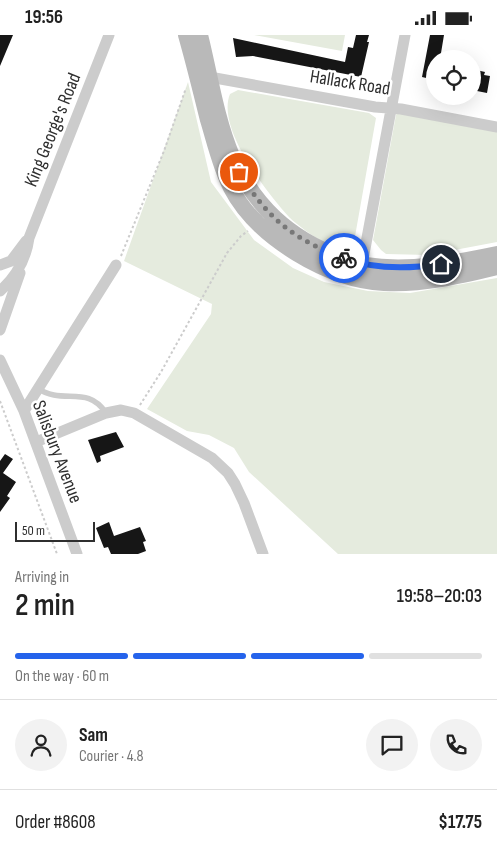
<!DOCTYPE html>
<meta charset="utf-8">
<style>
:root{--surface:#fff;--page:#f2f2f2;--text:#222;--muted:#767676;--line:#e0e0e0;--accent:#2563eb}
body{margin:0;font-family:"Sofia Sans Condensed",sans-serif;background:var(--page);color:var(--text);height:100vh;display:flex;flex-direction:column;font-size:19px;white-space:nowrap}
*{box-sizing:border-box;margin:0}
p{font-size:16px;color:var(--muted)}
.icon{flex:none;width:28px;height:28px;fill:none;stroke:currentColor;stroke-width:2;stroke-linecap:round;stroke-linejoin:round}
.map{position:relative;height:519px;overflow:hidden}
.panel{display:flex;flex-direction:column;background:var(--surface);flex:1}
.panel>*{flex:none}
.buttons{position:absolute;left:426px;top:15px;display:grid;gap:10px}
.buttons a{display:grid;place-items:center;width:55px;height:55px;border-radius:50%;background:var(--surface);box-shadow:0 5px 20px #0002;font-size:25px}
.scale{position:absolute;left:15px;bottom:12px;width:80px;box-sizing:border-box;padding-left:5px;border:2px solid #2f2f2f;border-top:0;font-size:14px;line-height:18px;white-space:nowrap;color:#2f2f2f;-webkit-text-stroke:4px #fff;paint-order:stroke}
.pin{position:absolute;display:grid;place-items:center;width:42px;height:42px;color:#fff;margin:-21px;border:2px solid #fff;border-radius:50%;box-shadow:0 1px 5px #0007}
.courier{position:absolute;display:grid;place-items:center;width:50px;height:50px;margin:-25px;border:4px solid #2563eb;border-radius:50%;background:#fff;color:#222;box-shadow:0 1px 6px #0007}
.head em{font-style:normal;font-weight:600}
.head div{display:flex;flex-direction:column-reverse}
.head{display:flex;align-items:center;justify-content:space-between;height:85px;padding:0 15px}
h1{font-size:32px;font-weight:600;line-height:38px}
.bar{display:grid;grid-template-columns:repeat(4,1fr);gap:8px 5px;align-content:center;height:60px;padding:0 15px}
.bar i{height:6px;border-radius:4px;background:var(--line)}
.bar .selected{background:var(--accent)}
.bar p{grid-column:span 4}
.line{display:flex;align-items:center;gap:12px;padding:0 15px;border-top:1px solid var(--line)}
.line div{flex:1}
.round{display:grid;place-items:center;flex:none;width:52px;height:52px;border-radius:26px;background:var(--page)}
.status{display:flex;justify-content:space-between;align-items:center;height:35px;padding:0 25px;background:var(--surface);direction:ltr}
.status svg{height:14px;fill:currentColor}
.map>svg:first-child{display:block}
.green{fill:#e5ebde}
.building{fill:#161616}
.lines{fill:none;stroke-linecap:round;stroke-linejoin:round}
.path{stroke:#ccc;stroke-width:2;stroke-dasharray:2.5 2.5;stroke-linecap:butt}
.lane{stroke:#ccc;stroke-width:5.5}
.street{stroke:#ccc;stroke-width:11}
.secondary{stroke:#b9b9b9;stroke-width:16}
.done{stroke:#787878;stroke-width:5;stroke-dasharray:0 9}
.route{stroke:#2563eb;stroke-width:6}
.labels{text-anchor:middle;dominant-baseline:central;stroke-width:5;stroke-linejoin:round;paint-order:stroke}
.street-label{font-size:19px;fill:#2f2f2f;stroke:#fff}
</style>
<div class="status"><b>19:56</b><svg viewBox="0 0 49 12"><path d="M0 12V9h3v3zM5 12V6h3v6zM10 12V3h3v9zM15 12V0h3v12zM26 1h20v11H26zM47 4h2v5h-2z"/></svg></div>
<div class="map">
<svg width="497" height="519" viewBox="0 0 497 519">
<rect width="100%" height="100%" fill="#fff"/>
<path class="green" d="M254,0H345L342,16Z
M188,47L211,147L254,205L293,233L324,247L368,256L410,258L497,243V519H338L249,437L234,413L209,400L187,396L147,374L211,279L212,269L124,226Z
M238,55L369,78L376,83L354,207L346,212C339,211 330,210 323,207C314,202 297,190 289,182C267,158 216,93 230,59Z
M401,74L497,92V207L428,220L386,219L381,215L373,205L396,80Z"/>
<path class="building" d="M0,0H13L0,31Z
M356,0H369L367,7H369L361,42L253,21L236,22L233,3L345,27L348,12L353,13Z
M430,0H444L440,24H435V45L422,42Z
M472,34L485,37L484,40L490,41L487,58L472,55Z
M116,397L124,412L100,421L101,426L97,428L88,405Z
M5,419L13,424L3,438L16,447L7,461L10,463L0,477V426Z
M109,487L114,501L140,492L146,506L143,507L146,516L138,519H111L108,512L104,513L96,493Z"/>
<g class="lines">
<path class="path" d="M121,221L164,116L186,53
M0,366L57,519
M140,370L161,337L227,218L241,201L248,196"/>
<path class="lane" d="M37,353C63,371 87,349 106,378"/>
<path class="street" d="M204,41L375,72L401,74L497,92
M0,230L11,226L26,206
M361,235L405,0
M0,256C16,242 26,224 29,203L109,0
M0,295L20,238
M0,325L24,376L77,519
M24,376L116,230
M36,407L106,378L121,375L134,378L212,423L228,438L235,449L244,468L263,519"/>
<path class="secondary" d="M186,0C194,28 201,57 208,85C215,108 220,131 231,153C257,203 328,245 384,248C422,250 460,241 497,232
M200,0C210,40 216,83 232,121C254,171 289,203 340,222C348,225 357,229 365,230C409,237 454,228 497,219"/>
</g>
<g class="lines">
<path class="done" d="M239,137C267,183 294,205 344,223"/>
<path class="route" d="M344,223C375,235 408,234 441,229"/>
</g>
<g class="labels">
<g class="street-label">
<text transform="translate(350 48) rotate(9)">Hallack Road</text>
<text transform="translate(53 95) rotate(-68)">King George's Road</text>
<text transform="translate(57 417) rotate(69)">Salisbury Avenue</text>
</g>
</g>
</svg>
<div class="buttons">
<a><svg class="icon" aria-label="locate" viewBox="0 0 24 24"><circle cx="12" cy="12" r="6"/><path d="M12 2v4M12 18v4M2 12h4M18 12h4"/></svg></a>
</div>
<div class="scale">50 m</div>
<div class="pin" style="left:239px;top:137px;background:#ea580c"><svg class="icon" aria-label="bag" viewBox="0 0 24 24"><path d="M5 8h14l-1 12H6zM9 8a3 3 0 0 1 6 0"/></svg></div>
<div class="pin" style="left:441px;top:229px;background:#1f2937"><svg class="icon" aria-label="home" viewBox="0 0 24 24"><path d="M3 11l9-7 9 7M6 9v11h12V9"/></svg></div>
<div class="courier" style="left:344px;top:223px"><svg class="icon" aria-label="bike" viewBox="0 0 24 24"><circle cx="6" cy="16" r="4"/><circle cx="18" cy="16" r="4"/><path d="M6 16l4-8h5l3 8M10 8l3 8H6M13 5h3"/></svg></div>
</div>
<section class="panel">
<div class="head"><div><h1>2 min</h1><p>Arriving in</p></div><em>19:58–20:03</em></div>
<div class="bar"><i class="selected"></i><i class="selected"></i><i class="selected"></i><i></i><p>On the way · 60 m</p></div>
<div class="line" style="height:90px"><a class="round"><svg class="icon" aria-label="person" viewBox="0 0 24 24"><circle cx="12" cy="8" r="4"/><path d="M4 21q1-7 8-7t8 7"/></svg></a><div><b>Sam</b><p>Courier · 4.8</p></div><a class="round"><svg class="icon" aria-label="chat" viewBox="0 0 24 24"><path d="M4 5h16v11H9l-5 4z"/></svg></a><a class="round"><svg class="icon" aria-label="phone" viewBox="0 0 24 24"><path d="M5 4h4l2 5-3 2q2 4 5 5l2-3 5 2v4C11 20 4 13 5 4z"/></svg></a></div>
<div class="line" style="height:65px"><div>Order #8608</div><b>$17.75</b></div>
</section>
